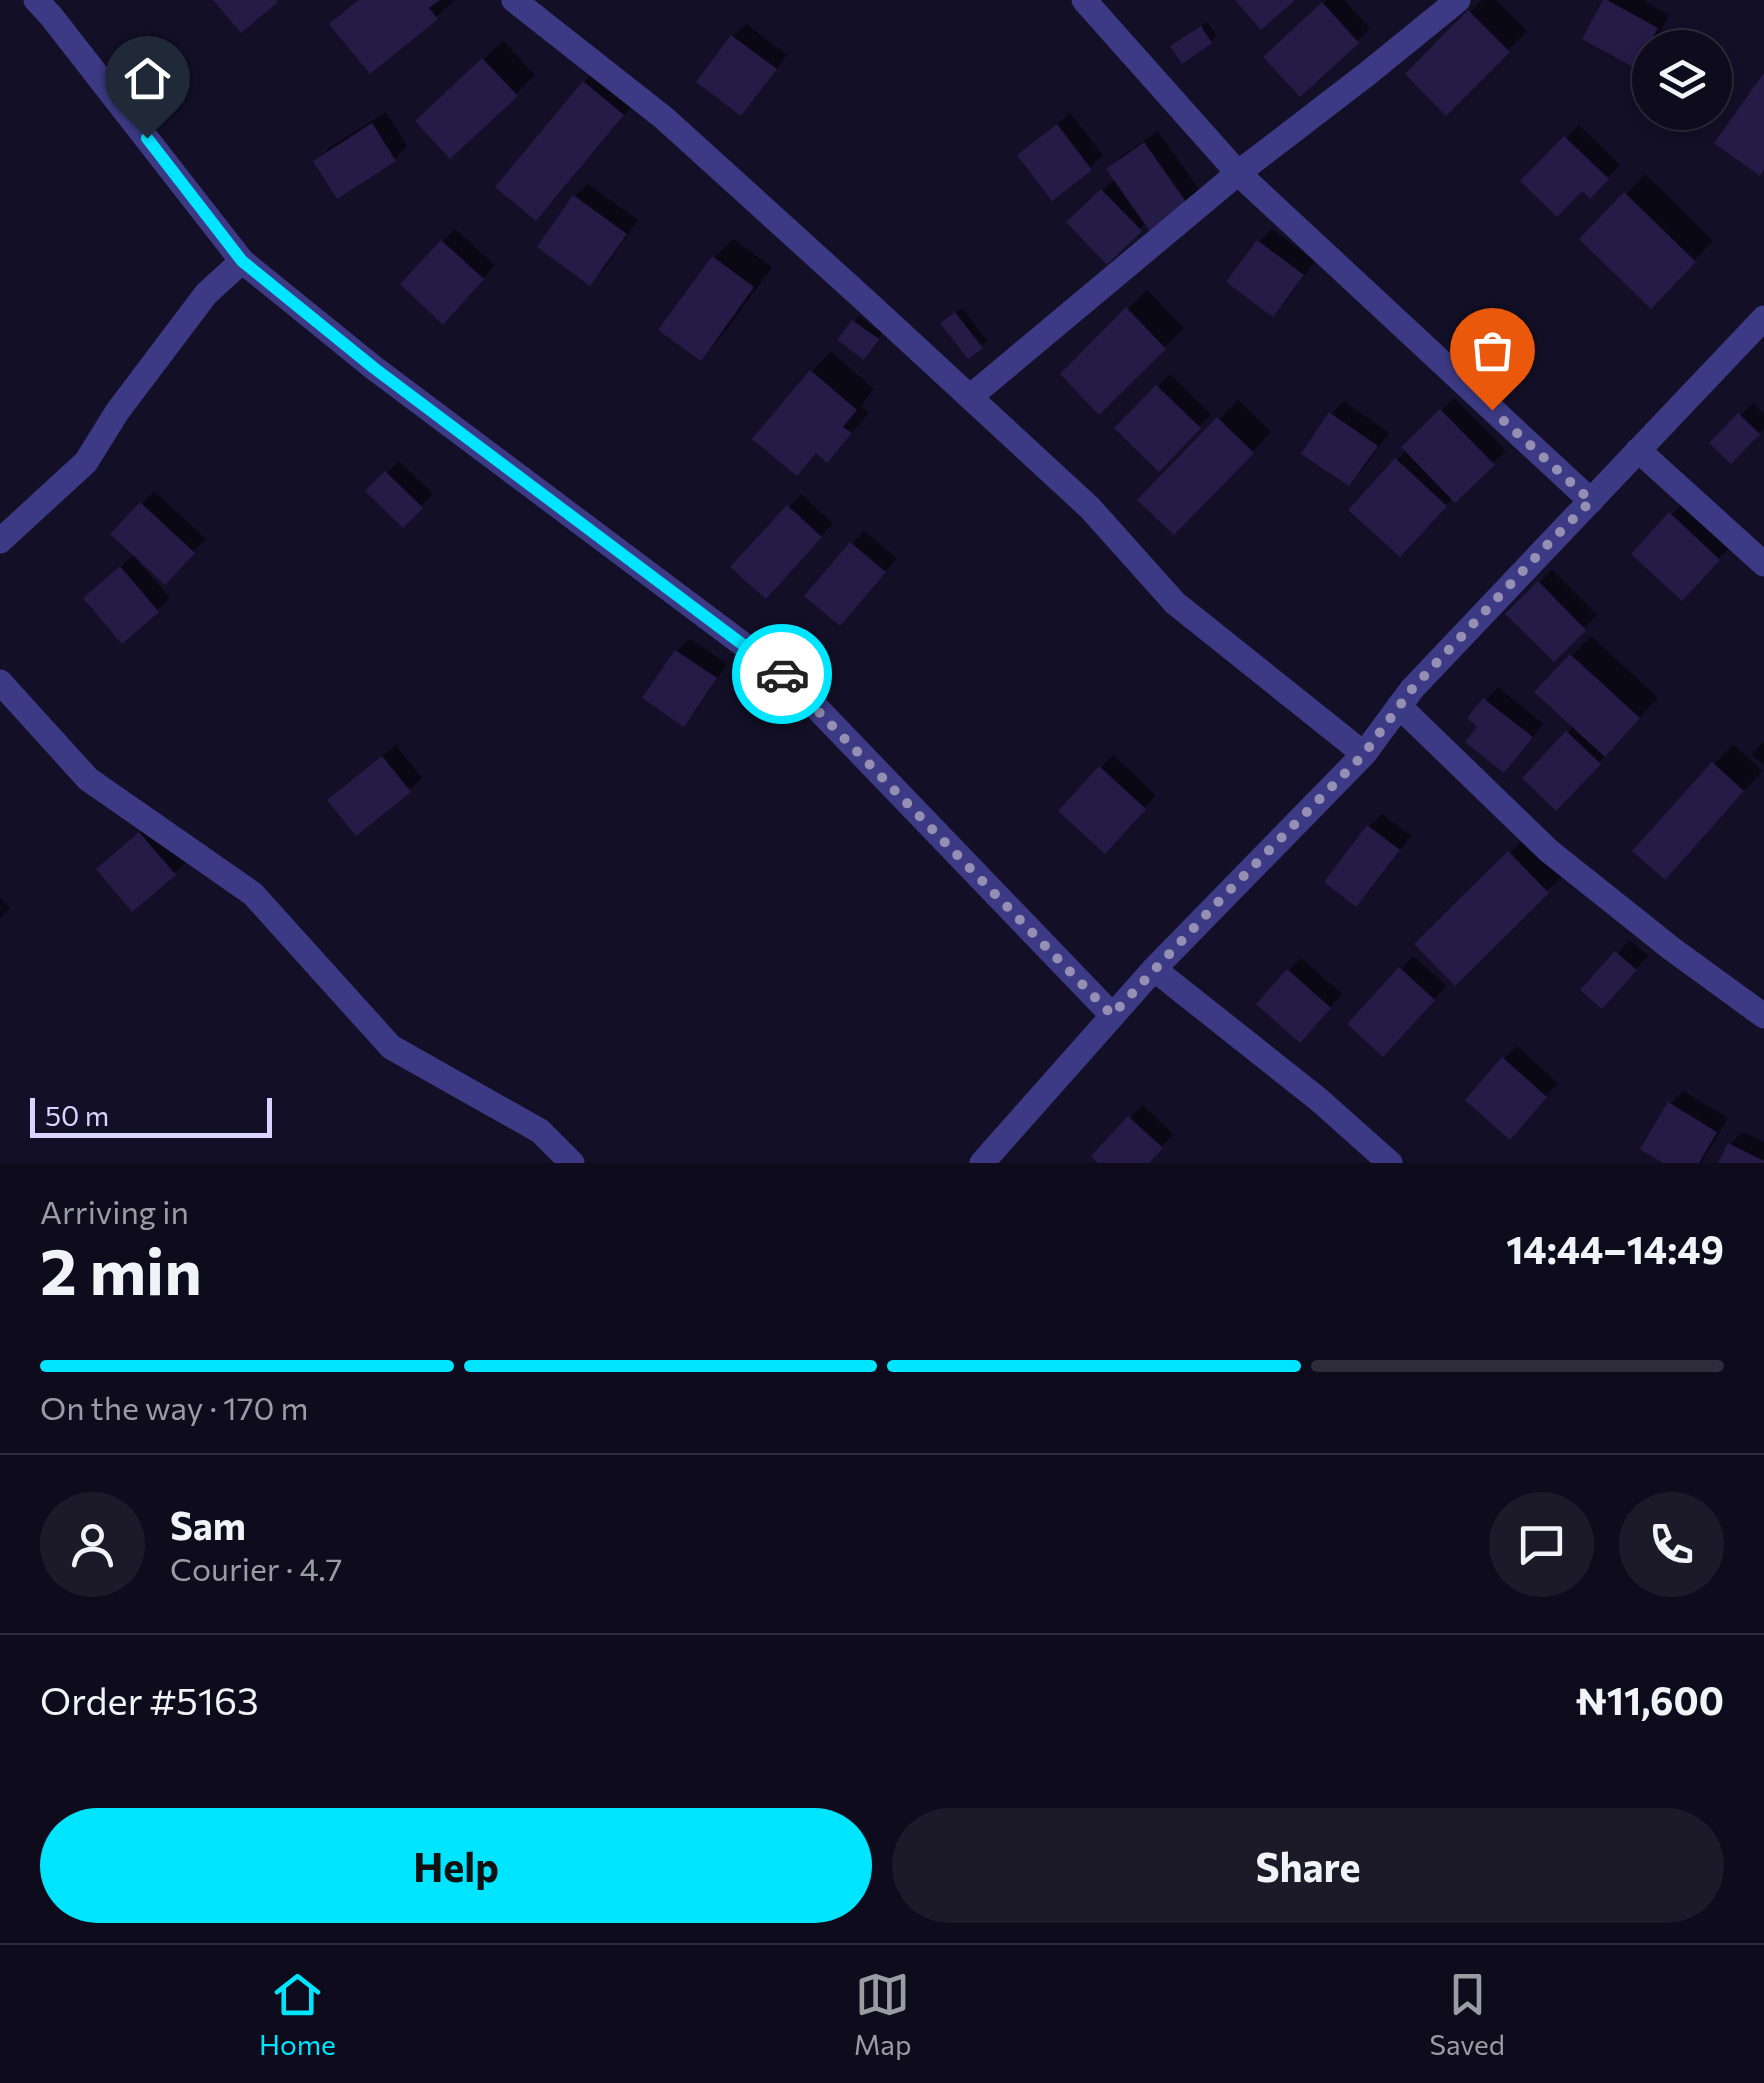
<!DOCTYPE html>
<meta charset="utf-8">
<style>
:root{--surface:#0e0b1c;--page:#1c1929;--text:#f1f3f6;--muted:#9b9ba3;--line:#2e2b3b;--accent:#00e5ff}
body{margin:0;font-family:Commissioner,sans-serif;background:var(--page);color:var(--text);height:100vh;display:flex;flex-direction:column;font-size:38px;white-space:nowrap}
*{box-sizing:border-box;margin:0}
p{font-size:32px;color:var(--muted)}
.icon{flex:none;width:55px;height:55px;fill:none;stroke:currentColor;stroke-width:2;stroke-linecap:round;stroke-linejoin:round}
.map{position:relative;height:1163px;overflow:hidden}
.side{display:flex;flex-direction:column;background:var(--surface);flex:1}
.side>*{flex:none}
.buttons{position:absolute;left:1632px;top:30px;display:grid;gap:20px}
.buttons a{display:grid;place-items:center;width:100px;height:100px;border-radius:50%;background:var(--surface);box-shadow:0 5px 15px #0003,0 0 0 2px var(--line);font-size:50px}
.scale{position:absolute;left:30px;bottom:25px;width:242px;box-sizing:border-box;padding-left:10px;border:5px solid #d9d4ff;border-top:0;font-size:28px;line-height:35px;white-space:nowrap;color:#d9d4ff;-webkit-text-stroke:8px #130f26;paint-order:stroke}
.pin{position:absolute;display:grid;place-items:center;width:85px;height:85px;color:#fff;margin:-102px -42px;border-radius:50% 50% 50% 0;rotate:-45deg;box-shadow:0 0 10px #0007}
.pin .icon{rotate:45deg}
.courier{position:absolute;display:grid;place-items:center;width:100px;height:100px;margin:-50px;border:8px solid #00e5ff;border-radius:50%;background:#fff;color:#222;box-shadow:0 2px 12px #0007}
.summary em{font-style:normal;font-weight:700}
.summary div{display:flex;flex-direction:column-reverse}
.summary{display:flex;align-items:center;justify-content:space-between;height:170px;padding:0 40px}
h1{font-size:65px;font-weight:700;line-height:75px}
.bar{display:grid;grid-template-columns:repeat(4,1fr);gap:15px 10px;align-content:center;height:120px;padding:0 40px}
.bar i{height:12px;border-radius:8px;background:var(--line)}
.bar .on{background:var(--accent)}
.bar p{grid-column:span 4}
.line{display:flex;align-items:center;gap:25px;padding:0 40px;border-top:2px solid var(--line)}
.line div{flex:1}
.round{display:grid;place-items:center;flex:none;width:105px;height:105px;border-radius:52px;background:var(--page)}
.action{display:flex;gap:20px;margin-top:auto;padding:20px 40px}
.action a{flex:1;height:115px;border-radius:60px;background:var(--accent);color:#111;font-size:40px;font-weight:700;line-height:115px;text-align:center}
.action a+a{background:var(--page);color:var(--text)}
.tabs{display:flex;justify-content:space-around;align-items:center;height:140px;border-top:2px solid var(--line);background:var(--surface);font-size:28px;color:var(--muted)}
.tabs a{display:grid;justify-items:center;gap:5px}
.tabs .on{color:var(--accent)}
.map>svg:first-child{display:block}
.shadow{fill:#0007}
.building{fill:#241b47}
.lines{fill:none;stroke-linecap:round;stroke-linejoin:round}
.minor{stroke:#3d3a85;stroke-width:25}
.done{stroke:#948fb3;stroke-width:10;stroke-dasharray:0 18}
.route{stroke:#00e5ff;stroke-width:12}
</style>
<div class="map">
<svg width="1764" height="1163" viewBox="0 0 1764 1163">
<rect width="100%" height="100%" fill="#130f26"/>
<path class="shadow" d="M357,0H454L436,17L332,24Z
M1326,0H1344L1370,29L1300,94L1279,44Z
M1482,0H1496L1527,31L1446,112L1408,74Z
M1605,0H1643L1669,15L1649,53L1636,66Z
M1207,22L1216,35L1211,41H1179Z
M746,24L787,55L754,100L741,113L699,82L733,36Z
M503,41L535,75L516,94L438,102Z
M604,63L641,95L555,199L536,218L584,82Z
M386,112L407,146L395,159L316,161L329,148Z
M1070,113L1103,155L1090,168L1020,155Z
M1579,125L1620,165L1590,195L1582,188L1524,181Z
M1158,131L1200,191L1187,204L1146,223L1107,261L1069,222L1116,178L1110,169L1122,156Z
M1645,174L1713,241L1651,305L1582,239Z
M588,184L638,220L603,270L590,282L540,246L575,196Z
M455,229L495,265L456,309L403,284Z
M1272,229L1315,261L1286,301L1273,314L1259,242Z
M733,239L772,267L720,338L700,357L714,258Z
M1147,290L1184,328L1099,411L1063,374Z
M962,308L987,341L981,346L949,317Z
M859,316L882,333L870,351L841,339Z
M831,352L874,389L861,406L869,413L846,440L818,451L797,473L755,439L812,371Z
M1170,374L1211,414L1159,468L1118,428Z
M1454,398L1506,451L1455,500L1453,497L1419,535L1397,460L1407,450L1404,447Z
M1238,400L1271,432L1174,532L1140,500Z
M1344,401L1389,433L1362,470L1349,483L1331,414Z
M1753,403L1764,414V428L1731,461L1713,443Z
M399,461L433,494L403,524L369,491Z
M154,491L206,539L165,581L142,559L139,562L170,598L157,610L99,586L135,554L114,534Z
M801,494L833,523L778,583L789,507Z
M1684,502L1731,546L1682,598L1634,554Z
M864,531L897,558L852,610V543Z
M1552,570L1597,615L1554,659L1509,614Z
M1591,636L1658,698L1556,808L1525,778L1574,726L1571,656Z
M690,639L727,664L696,711L683,724L645,698L677,651Z
M1498,687L1543,724L1517,757L1470,718Z
M1764,741V765L1752,755Z
M1733,744L1762,771L1684,858L1635,850Z
M396,745L422,778L409,790L343,788Z
M1113,755L1156,795L1117,838L1101,768Z
M1382,814L1411,836L1369,891L1356,904L1327,882L1369,826Z
M153,821L187,861L174,873L112,856Z
M1529,834L1566,872L1455,982L1418,944Z
M0,898L10,908L0,918Z
M1630,940L1648,956L1614,993L1584,990Z
M1413,956L1446,986L1396,1041L1401,969Z
M1301,958L1342,994L1313,1027L1289,970Z
M1517,1046L1558,1083L1522,1124L1504,1059Z
M1683,1091L1728,1118L1701,1163H1668L1644,1148L1670,1104Z
M1142,1105L1173,1134L1147,1163H1102L1094,1156Z
M1743,1132L1764,1142V1163H1721L1730,1144Z"/>
<path class="building" d="M213,0H276L278,2L241,33Z
M358,0H440L429,8L438,19L370,74L329,24Z
M1235,0H1295L1261,30Z
M1603,0H1607L1658,28L1637,69L1582,39Z
M1322,2L1359,43L1300,97L1263,57Z
M1468,10L1510,52L1446,116L1405,74Z
M1201,26L1212,43L1182,64L1170,46Z
M731,35L777,69L741,116L696,82Z
M482,58L518,96L450,159L415,121Z
M1764,73V169L1760,176L1714,143Z
M583,81L624,115L536,221L495,187Z
M372,123L396,161L337,199L313,161Z
M1057,124L1092,170L1052,201L1017,155Z
M1564,136L1609,179L1590,199L1582,191L1557,217L1520,181Z
M1144,142L1189,206L1151,233L1106,169Z
M1101,189L1142,231L1107,265L1066,222Z
M1624,192L1696,262L1651,309L1579,239Z
M573,195L627,234L590,286L537,247Z
M441,240L484,279L443,325L400,284Z
M1257,240L1304,275L1273,317L1226,282Z
M712,256L754,287L701,361L658,330Z
M1126,307L1166,349L1099,415L1060,374Z
M955,312L983,348L968,359L940,323Z
M852,320L879,339L864,360L837,340Z
M810,370L857,410L843,427L852,433L827,463L816,453L797,476L752,439Z
M1156,385L1201,428L1159,472L1114,428Z
M1440,409L1495,465L1455,503L1401,447Z
M1329,412L1378,446L1349,486L1301,454Z
M1738,413L1760,434L1731,464L1709,443Z
M1217,417L1254,453L1174,535L1137,500Z
M1395,458L1447,506L1400,557L1348,510Z
M385,471L423,508L403,528L365,491Z
M140,502L195,553L165,585L110,534Z
M787,505L822,537L766,599L730,567Z
M1669,512L1720,560L1682,601L1631,554Z
M850,542L886,572L840,626L804,596Z
M120,566L159,612L122,644L83,598Z
M1538,581L1586,630L1554,662L1505,614Z
M675,650L717,678L684,727L642,698Z
M1570,654L1640,718L1605,757L1534,692Z
M1483,698L1533,737L1504,773L1465,742L1477,727L1467,718Z
M1566,731L1601,764L1556,811L1522,778Z
M382,756L411,792L356,836L327,800Z
M1712,762L1744,791L1665,880L1632,851Z
M1099,766L1146,809L1105,854L1058,811Z
M1367,825L1400,850L1356,907L1324,882Z
M139,832L176,875L132,912L96,869Z
M1508,851L1549,893L1455,986L1414,944Z
M1615,951L1637,970L1602,1009L1580,990Z
M1399,967L1435,1000L1383,1057L1347,1024Z
M1287,969L1331,1008L1300,1043L1256,1004Z
M1502,1057L1547,1097L1510,1140L1465,1100Z
M1668,1102L1717,1132L1699,1163H1663L1640,1149Z
M1128,1116L1163,1148L1149,1163H1098L1091,1156Z
M1728,1143L1764,1161V1163H1718Z"/>
<g class="lines">
<path class="minor" d="M36,0L51,16L242,261L374,368L788,678L1112,1015
M514,0L664,118L868,303L1090,508L1175,603L1364,754
M1084,0L1238,173L1591,501
M970,397L1238,173L1367,74L1458,0
M1638,450L1764,564
M0,541L86,462L117,412L206,294L242,261
M0,682L88,779L253,894L391,1047L540,1131L572,1163
M1399,706L1549,851L1672,949L1764,1016
M1154,969L1318,1099L1390,1163
M982,1163L1154,969L1364,754L1412,689L1764,318"/>
</g>
<g class="lines">
<path class="done" d="M782,674L1112,1015L1220,900L1364,754L1412,689L1550,542L1591,501L1492,410"/>
<path class="route" d="M147,138L242,261L374,368L782,674"/>
</g>
</svg>
<div class="buttons">
<a><svg class="icon" aria-label="layers" viewBox="0 0 24 24"><path d="M12 4l9 5-9 5-9-5zM3 14l9 5 9-5"/></svg></a>
</div>
<div class="scale">50 m</div>
<div class="pin" style="left:1492px;top:410px;background:#ea580c"><svg class="icon" aria-label="bag" viewBox="0 0 24 24"><path d="M5 8h14l-1 12H6zM9 8a3 3 0 0 1 6 0"/></svg></div>
<div class="pin" style="left:147px;top:138px;background:#1f2937"><svg class="icon" aria-label="home" viewBox="0 0 24 24"><path d="M3 11l9-7 9 7M6 9v11h12V9"/></svg></div>
<div class="courier" style="left:782px;top:674px"><svg class="icon" aria-label="car" viewBox="0 0 24 24"><path d="M5 17H2v-5l4-1 3-4h7l3 4 3 1v5h-3M9 17h6M6 11h13"/><circle cx="7" cy="17" r="2"/><circle cx="17" cy="17" r="2"/></svg></div>
</div>
<section class="side">
<div class="summary"><div><h1>2 min</h1><p>Arriving in</p></div><em>14:44–14:49</em></div>
<div class="bar"><i class="on"></i><i class="on"></i><i class="on"></i><i></i><p>On the way · 170 m</p></div>
<div class="line" style="height:180px"><a class="round"><svg class="icon" aria-label="person" viewBox="0 0 24 24"><circle cx="12" cy="8" r="4"/><path d="M4 21q1-7 8-7t8 7"/></svg></a><div><b>Sam</b><p>Courier · 4.7</p></div><a class="round"><svg class="icon" aria-label="chat" viewBox="0 0 24 24"><path d="M4 5h16v11H9l-5 4z"/></svg></a><a class="round"><svg class="icon" aria-label="phone" viewBox="0 0 24 24"><path d="M5 4h4l2 5-3 2q2 4 5 5l2-3 5 2v4C11 20 4 13 5 4z"/></svg></a></div>
<div class="line" style="height:130px"><div>Order #5163</div><b>₦11,600</b></div>
<div class="action"><a>Help</a><a>Share</a></div>
</section>
<nav class="tabs">
<a class="on"><svg class="icon" aria-label="home" viewBox="0 0 24 24"><path d="M3 11l9-7 9 7M6 9v11h12V9"/></svg>Home</a>
<a><svg class="icon" aria-label="map" viewBox="0 0 24 24"><path d="M3 6l6-2 6 2 6-2v14l-6 2-6-2-6 2zM9 4v14M15 6v14"/></svg>Map</a>
<a><svg class="icon" aria-label="saved" viewBox="0 0 24 24"><path d="M7 4h10v16l-5-4-5 4z"/></svg>Saved</a>
</nav>
